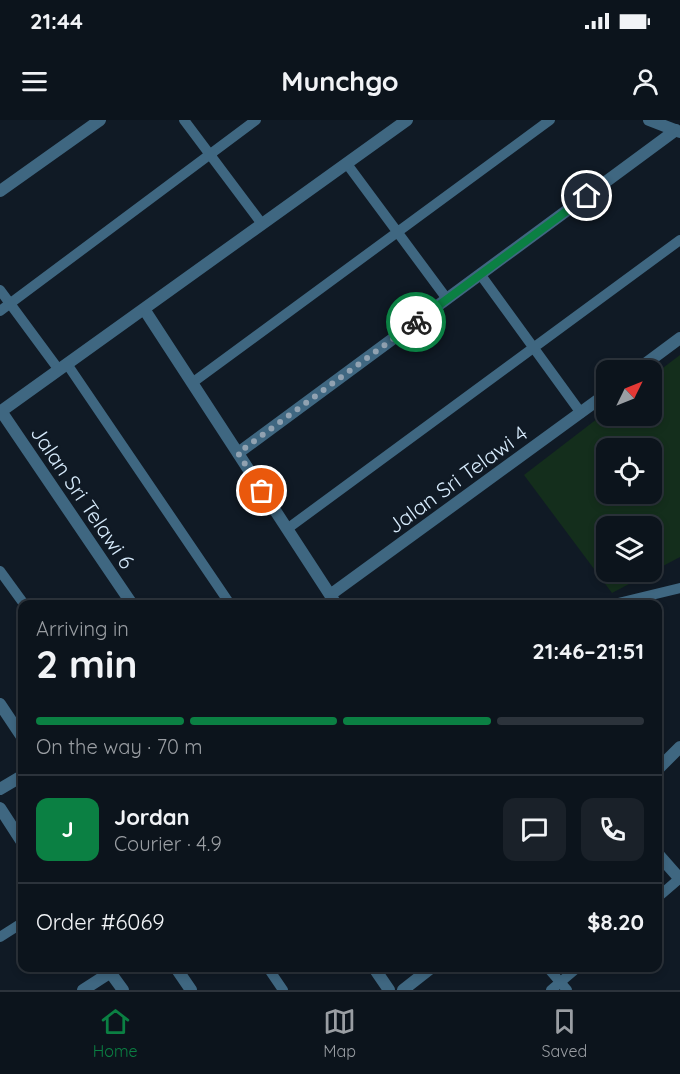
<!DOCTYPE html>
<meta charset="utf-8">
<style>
:root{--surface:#0c141c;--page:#1a2129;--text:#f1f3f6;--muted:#9a9ea3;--line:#2c333b;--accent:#0b8043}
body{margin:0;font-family:Quicksand,sans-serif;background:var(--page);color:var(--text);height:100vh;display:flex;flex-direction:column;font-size:22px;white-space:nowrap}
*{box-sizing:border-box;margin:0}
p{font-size:20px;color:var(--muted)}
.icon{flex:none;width:33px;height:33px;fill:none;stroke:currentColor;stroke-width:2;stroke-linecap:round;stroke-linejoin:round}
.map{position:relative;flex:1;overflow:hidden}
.drawer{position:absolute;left:18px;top:480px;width:644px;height:372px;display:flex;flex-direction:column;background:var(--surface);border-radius:12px;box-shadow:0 3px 9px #0003,0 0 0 2px var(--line)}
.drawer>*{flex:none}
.needle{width:39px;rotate:47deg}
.tools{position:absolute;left:596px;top:240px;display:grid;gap:12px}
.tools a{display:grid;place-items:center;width:66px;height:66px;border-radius:12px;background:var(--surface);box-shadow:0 3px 9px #0003,0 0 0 2px var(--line);font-size:30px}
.pin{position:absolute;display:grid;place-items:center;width:51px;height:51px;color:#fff;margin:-26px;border:3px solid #fff;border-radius:50%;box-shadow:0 2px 6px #0007}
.courier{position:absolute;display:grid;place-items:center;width:60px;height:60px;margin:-30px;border:4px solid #0b8043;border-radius:50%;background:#fff;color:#222;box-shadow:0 2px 8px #0007}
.headline em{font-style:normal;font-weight:700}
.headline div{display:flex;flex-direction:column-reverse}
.headline{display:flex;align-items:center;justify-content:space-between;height:102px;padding:0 18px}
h1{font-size:39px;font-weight:700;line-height:45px}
.bar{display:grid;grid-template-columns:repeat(4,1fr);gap:9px 6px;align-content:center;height:72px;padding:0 18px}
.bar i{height:8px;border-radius:4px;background:var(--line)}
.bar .on{background:var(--accent)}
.bar p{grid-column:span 4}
.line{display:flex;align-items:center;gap:15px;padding:0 18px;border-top:2px solid var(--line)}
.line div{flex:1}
.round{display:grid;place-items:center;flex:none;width:63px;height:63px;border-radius:12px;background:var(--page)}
.status{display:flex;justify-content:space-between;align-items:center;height:42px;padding:0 30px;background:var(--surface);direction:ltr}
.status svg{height:16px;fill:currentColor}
header{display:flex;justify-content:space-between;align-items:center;height:78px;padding:0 18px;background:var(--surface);font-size:27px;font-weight:700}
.menu{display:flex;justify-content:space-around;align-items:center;height:84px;border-top:2px solid var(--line);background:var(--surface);font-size:16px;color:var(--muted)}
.menu a{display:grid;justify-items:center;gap:3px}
.menu .on{color:var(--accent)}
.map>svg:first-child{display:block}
.green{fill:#142e1c;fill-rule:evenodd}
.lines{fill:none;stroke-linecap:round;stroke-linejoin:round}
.service{stroke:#3f6781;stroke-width:10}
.minor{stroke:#3f6781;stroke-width:12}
.done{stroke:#91a2b1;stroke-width:6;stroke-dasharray:0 10.8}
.route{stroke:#0b8043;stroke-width:8}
.labels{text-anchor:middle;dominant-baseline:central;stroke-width:5;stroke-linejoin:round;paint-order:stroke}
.street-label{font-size:21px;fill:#d7ebfc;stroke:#101a25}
</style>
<div class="status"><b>21:44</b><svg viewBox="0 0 49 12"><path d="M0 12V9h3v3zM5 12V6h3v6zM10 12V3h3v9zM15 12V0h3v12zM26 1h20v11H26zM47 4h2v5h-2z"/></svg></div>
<header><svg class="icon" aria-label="menu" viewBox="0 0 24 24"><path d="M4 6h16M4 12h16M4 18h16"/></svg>Munchgo<svg class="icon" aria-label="person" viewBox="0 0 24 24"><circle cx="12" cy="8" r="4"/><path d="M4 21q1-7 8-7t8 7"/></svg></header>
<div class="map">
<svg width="680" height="870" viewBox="0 0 680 870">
<rect width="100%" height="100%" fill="#101a25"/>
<path class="green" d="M680,235V437L612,473L524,355L606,292V296H651V257ZM606,328H651V374H606ZM606,406H651V452H606Z"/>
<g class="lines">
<path class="service" d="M184,0L262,104
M347,44L447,179
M480,154L581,293
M0,170L59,250
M0,191L256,0
M67,244L230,484
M192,263L550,0
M287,409L680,120
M0,451L24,484
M614,484L680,468
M657,778L680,758
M0,817L22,803
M268,848L283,870
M548,848L567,870
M551,870L577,848"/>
<path class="minor" d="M649,0L680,12
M0,71L100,0
M144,189L336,484
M637,250L680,218
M1,291L132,484
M0,292L407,0
M238,333L676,10
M330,475L606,274
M0,584L22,617
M657,650L680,627
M0,669L22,656
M0,688L22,722
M657,733L680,759
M107,848L123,870
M176,848L191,870
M374,848L389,870
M83,870L111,852
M403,870L431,848"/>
</g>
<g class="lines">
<path class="done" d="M262,371L238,333L416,202"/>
<path class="route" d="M416,202L587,76"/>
</g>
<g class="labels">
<g class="street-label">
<text transform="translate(457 359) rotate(-36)">Jalan Sri Telawi 4</text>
<text transform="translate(83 377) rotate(56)">Jalan Sri Telawi 6</text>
</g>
</g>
</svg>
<div class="tools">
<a><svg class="needle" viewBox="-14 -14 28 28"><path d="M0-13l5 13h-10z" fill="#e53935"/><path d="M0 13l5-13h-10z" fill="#9a9ea3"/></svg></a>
<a><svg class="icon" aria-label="locate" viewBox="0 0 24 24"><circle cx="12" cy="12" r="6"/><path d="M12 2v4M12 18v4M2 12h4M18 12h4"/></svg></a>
<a><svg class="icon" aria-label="layers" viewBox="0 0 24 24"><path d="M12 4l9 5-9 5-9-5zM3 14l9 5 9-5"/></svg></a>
</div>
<div class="pin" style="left:262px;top:371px;background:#ea580c"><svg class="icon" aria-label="bag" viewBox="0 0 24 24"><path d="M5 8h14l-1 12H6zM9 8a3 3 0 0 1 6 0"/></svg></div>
<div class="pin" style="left:587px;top:76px;background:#1f2937"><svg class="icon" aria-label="home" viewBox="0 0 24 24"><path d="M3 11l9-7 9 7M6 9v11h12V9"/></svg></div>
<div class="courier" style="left:416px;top:202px"><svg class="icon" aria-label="bike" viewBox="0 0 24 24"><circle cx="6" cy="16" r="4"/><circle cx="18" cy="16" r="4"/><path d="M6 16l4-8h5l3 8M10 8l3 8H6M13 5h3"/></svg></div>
<section class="drawer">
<div class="headline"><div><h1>2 min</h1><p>Arriving in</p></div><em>21:46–21:51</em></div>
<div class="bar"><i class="on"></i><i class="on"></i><i class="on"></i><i></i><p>On the way · 70 m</p></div>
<div class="line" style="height:108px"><b class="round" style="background:var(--accent);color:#fff">J</b><div><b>Jordan</b><p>Courier · 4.9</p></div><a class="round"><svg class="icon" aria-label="chat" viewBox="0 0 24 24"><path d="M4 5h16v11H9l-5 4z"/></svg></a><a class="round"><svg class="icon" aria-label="phone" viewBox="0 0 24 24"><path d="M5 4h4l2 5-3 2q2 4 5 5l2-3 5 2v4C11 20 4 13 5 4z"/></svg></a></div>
<div class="line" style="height:78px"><div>Order #6069</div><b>$8.20</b></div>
</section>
</div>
<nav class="menu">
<a class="on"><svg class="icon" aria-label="home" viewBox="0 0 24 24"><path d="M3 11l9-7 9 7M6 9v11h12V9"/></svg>Home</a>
<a><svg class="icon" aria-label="map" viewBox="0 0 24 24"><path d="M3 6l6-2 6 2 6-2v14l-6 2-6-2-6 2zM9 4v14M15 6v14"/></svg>Map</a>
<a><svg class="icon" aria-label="saved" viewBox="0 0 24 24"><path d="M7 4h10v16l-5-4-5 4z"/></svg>Saved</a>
</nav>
